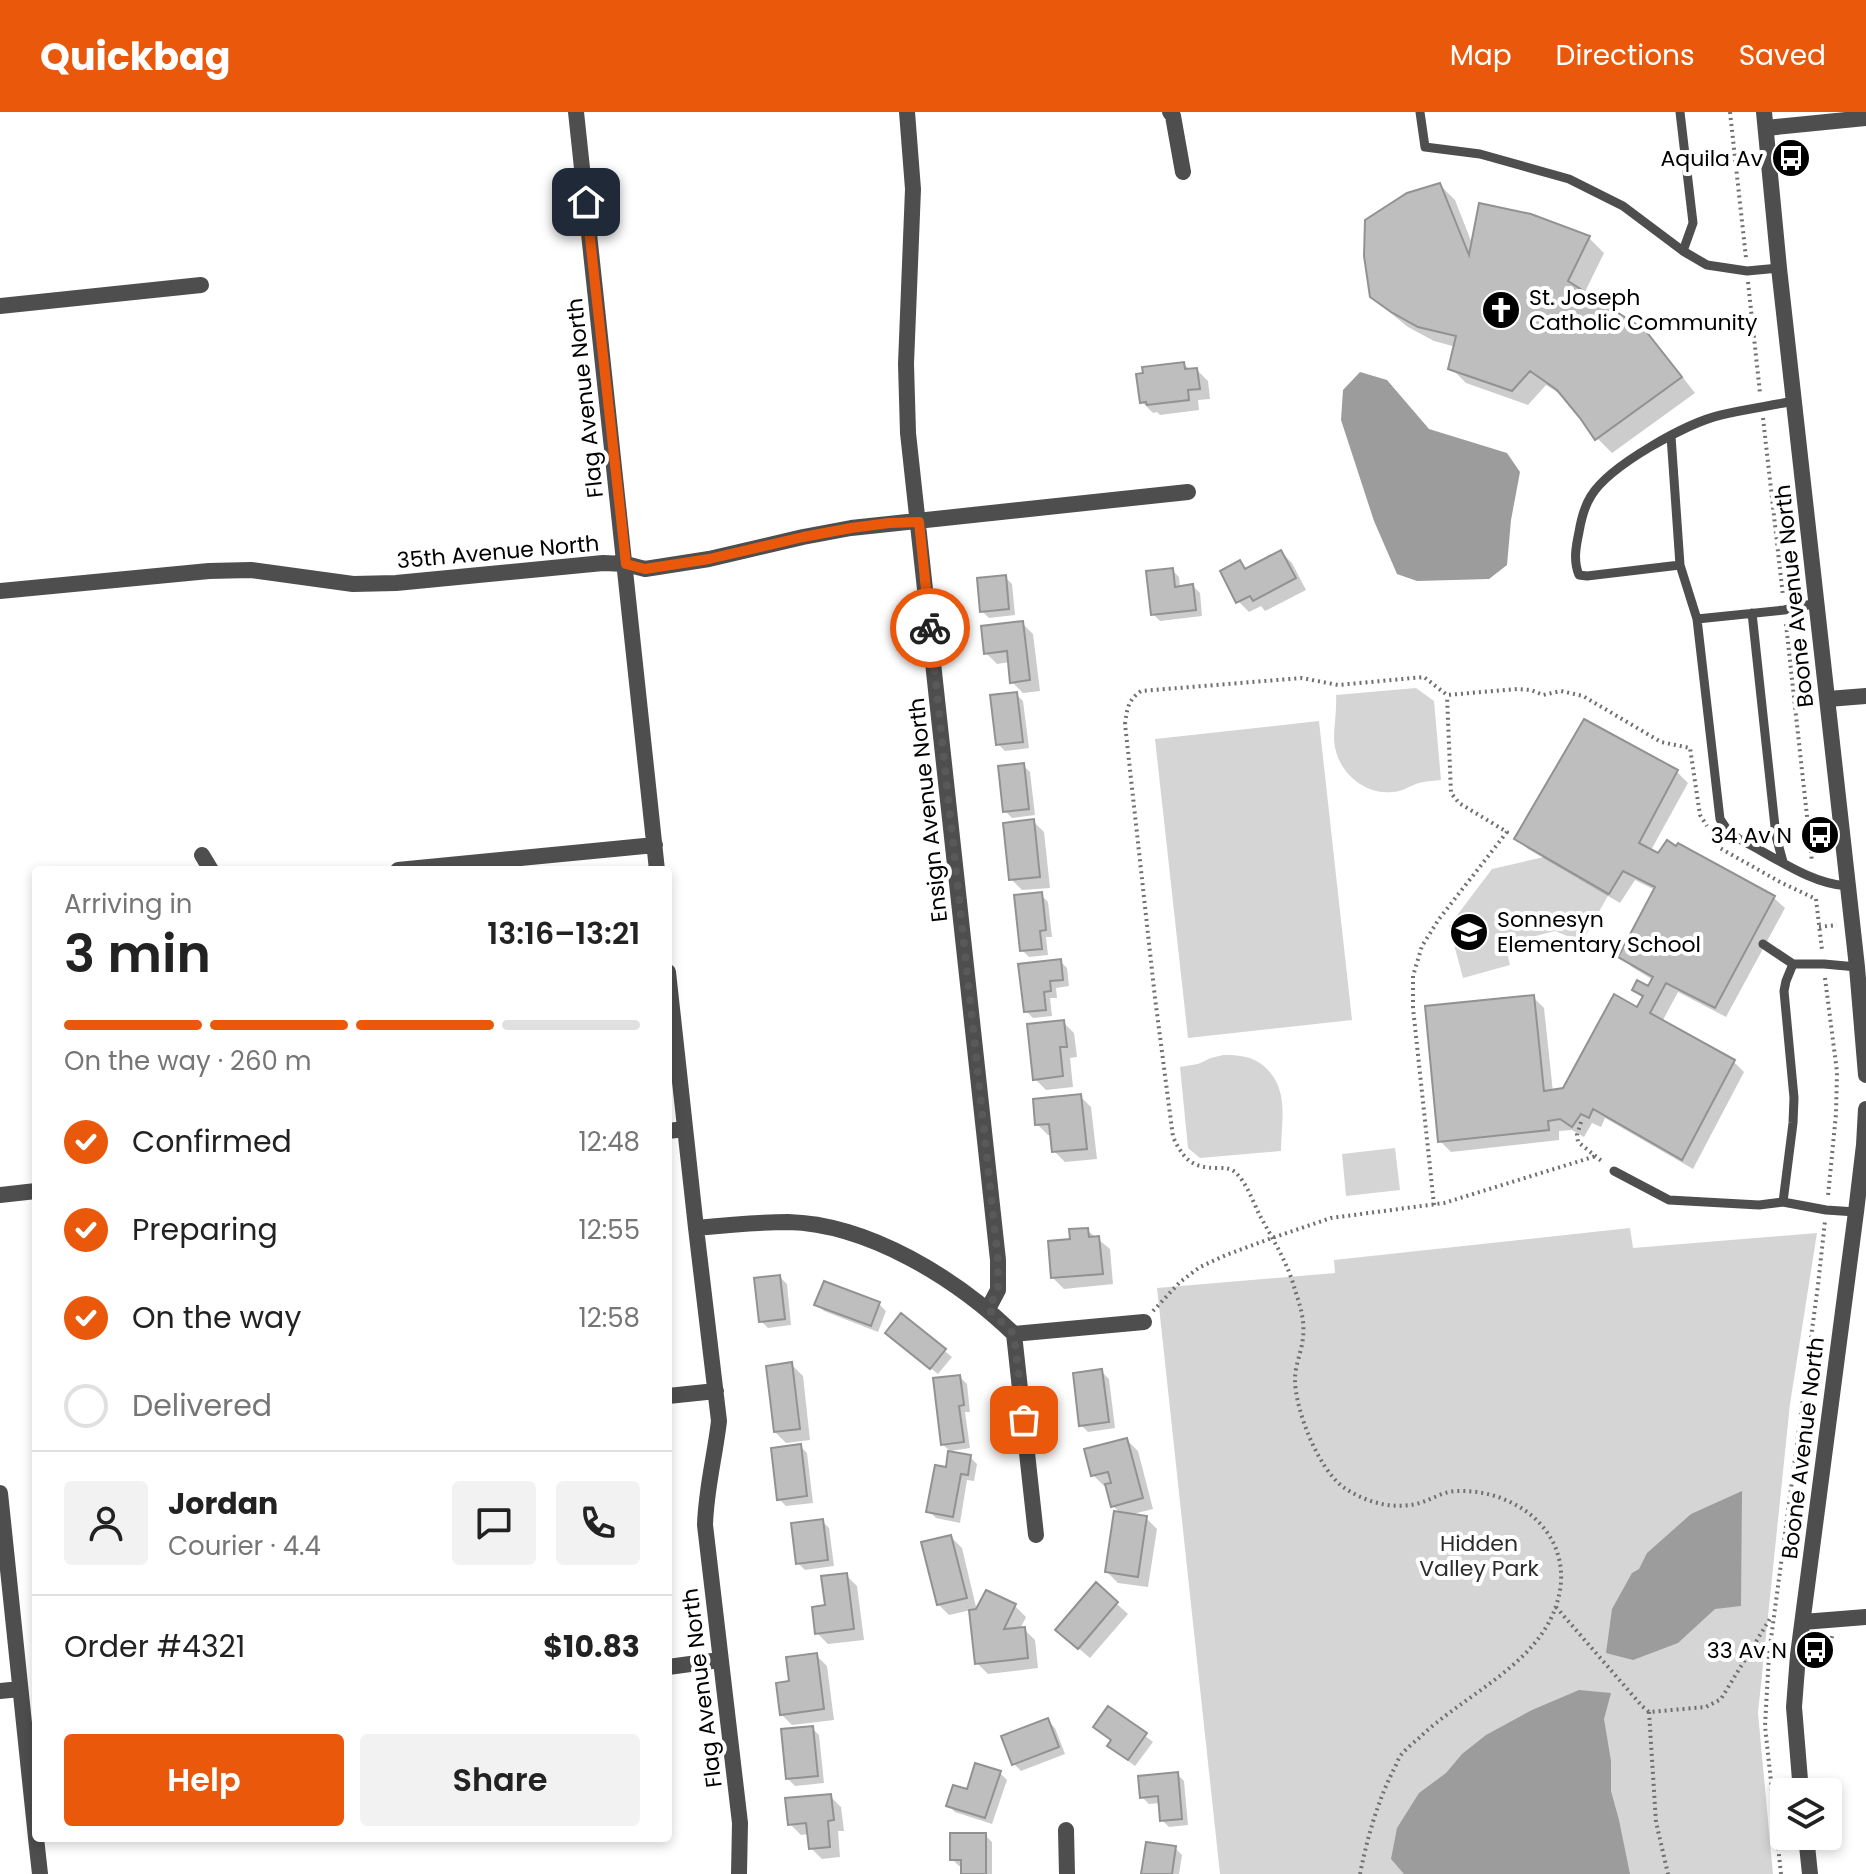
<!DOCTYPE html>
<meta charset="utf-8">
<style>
:root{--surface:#fff;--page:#f2f2f2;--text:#222;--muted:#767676;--line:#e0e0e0;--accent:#ea580c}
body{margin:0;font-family:Poppins,sans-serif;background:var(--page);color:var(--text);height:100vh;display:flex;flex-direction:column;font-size:30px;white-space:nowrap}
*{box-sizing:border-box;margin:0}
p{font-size:26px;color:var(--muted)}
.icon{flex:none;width:44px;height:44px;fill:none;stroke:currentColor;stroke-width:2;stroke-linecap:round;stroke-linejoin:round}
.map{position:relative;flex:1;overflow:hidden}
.side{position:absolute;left:32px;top:754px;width:640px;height:976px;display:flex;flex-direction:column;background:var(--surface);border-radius:8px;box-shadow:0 4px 12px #0003}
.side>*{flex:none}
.controls{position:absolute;left:1770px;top:1666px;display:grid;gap:16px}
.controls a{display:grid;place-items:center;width:72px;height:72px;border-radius:8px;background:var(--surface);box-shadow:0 4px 12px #0003;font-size:40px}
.pin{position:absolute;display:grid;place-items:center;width:68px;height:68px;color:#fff;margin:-34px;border-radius:16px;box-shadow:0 4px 12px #0006}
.courier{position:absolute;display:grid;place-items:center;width:80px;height:80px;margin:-40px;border:6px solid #ea580c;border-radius:50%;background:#fff;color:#222;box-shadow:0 2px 10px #0007}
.overview em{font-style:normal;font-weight:600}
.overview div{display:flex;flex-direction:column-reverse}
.overview{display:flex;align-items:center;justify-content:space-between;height:136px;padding:0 32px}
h1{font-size:52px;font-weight:600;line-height:60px}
.bar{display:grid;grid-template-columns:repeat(4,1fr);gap:12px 8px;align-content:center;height:96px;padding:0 32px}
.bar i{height:10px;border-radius:6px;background:var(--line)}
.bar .current{background:var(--accent)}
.bar p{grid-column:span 4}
.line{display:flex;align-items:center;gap:20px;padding:0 32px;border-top:2px solid var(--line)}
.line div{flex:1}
.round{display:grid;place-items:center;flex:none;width:84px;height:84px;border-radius:8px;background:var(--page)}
ol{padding:0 32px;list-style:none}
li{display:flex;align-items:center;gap:24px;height:88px}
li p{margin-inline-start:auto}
li .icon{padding:8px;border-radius:50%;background:var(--accent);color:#fff;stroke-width:4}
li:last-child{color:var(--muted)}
li i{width:44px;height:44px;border:4px solid var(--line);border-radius:50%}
.button{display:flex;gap:16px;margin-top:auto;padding:16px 32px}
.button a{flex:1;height:92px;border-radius:8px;background:var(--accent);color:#fff;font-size:32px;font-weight:600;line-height:92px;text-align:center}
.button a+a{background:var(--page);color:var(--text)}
header{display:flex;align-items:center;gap:48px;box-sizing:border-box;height:112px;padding:0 40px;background:var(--accent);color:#fff}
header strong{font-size:38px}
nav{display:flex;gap:44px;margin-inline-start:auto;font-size:28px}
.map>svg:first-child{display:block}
.green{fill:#d5d5d5}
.water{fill:#9c9c9c}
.shadow{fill:#0003}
.building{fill:#bebebe;stroke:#929292;stroke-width:2}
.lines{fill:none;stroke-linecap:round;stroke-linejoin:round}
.path{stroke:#707070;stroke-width:4;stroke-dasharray:2 4;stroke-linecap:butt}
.service{stroke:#4e4e4e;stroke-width:9}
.minor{stroke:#4e4e4e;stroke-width:16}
.tertiary{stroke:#4e4e4e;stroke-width:16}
.done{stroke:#595959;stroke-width:8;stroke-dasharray:0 14.4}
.route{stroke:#ea580c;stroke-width:10}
.labels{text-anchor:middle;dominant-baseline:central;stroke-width:8;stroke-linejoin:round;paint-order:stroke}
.poi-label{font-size:22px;fill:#000;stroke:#fff;text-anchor:end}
.street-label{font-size:22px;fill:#000;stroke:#fff}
.park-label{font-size:22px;fill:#2c2c2c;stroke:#fff}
</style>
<header>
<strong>Quickbag</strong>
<nav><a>Map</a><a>Directions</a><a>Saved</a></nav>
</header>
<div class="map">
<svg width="1866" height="1762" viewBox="0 0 1866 1762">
<rect width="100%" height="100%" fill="#fff"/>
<path class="green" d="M1416,576L1434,589L1441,668C1432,669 1424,669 1416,672C1408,675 1401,680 1392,680C1362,683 1335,657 1334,627C1334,613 1337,598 1336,583Z
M1319,609L1352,908L1188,926L1155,627Z
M1544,745L1609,782L1582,830L1555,819L1505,832L1510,853L1463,866L1449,814L1492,757Z
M1223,943C1240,943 1252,944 1265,955C1290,978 1281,1009 1281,1039L1200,1046L1188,1036L1180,955L1198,952L1211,946Z
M1395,1036L1400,1078L1346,1084L1342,1042Z
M1630,1116L1633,1136L1817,1121L1790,1292L1758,1601L1773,1762H1220L1157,1176L1335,1161L1334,1148Z"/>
<path class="water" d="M1360,260L1387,268L1429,317L1507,341L1520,360L1511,408L1507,453L1489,467L1417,469L1397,462L1374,409L1341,308L1343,278Z
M1742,1379L1741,1494L1715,1497L1678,1531L1633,1548L1606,1541L1612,1497L1632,1461L1639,1457L1647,1441L1691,1402Z
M1579,1578L1611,1581L1604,1607L1611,1649V1679L1619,1708L1630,1762H1404L1391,1747L1397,1716L1419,1681L1446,1661L1462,1642L1486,1623L1532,1598Z"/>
<path class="shadow" d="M1440,73L1455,88L1473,134L1589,126L1604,141L1584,182L1644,220L1660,236L1695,281L1612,341L1597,326L1569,288L1546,273L1528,293L1466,271L1451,256L1456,235L1434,229L1408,215L1388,199L1372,184Z
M1184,252L1190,258H1197L1208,269L1210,287L1198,288L1199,298L1160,303L1157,300L1153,301L1142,290Z
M1281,440L1292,451L1306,478L1265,499L1261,494L1249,500L1238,489L1240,450L1247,458Z
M1172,458L1179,465L1180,476L1193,474L1200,481L1202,504L1160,509L1153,502Z
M1005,465L1012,472L1015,503L989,506L982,499Z
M1022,511L1033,522L1040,579L1023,581L1012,570L1010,550L997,552L986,541Z
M1016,582L1023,589L1029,636L1005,639L998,632Z
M1585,610L1677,660L1688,671L1650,740L1659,744L1677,736L1679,733L1774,786L1785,796L1726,905L1678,880L1662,910L1733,949L1744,960L1693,1057L1605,1006L1601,1015L1592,1011L1584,1025L1572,1018L1559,1019V1028L1451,1040L1440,1029L1533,885L1544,896L1553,980L1564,978L1638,898L1644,887L1634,878L1649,876L1653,868L1632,855L1621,844L1655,778L1635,768L1620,791L1528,737L1517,727Z
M1023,653L1030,660L1035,703L1012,706L1005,699Z
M1033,709L1044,720L1050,776L1022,778L1011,767Z
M1041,783L1048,790L1052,825H1046L1048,843L1029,845L1022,838Z
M1060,849L1067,856L1069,874L1056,876L1057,886H1050L1052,904L1033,906L1026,899Z
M1063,910L1074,921L1077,945L1070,946L1073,975L1046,978L1035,967Z
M1080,984L1091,995L1097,1047L1065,1050L1054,1039L1052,1023H1048L1037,1012Z
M1087,1118L1110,1137L1113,1172L1064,1177L1053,1166L1072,1129Z
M780,1165L787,1172L791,1213L768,1216L761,1209Z
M825,1171L879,1192L886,1199L878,1220L824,1199L817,1192Z
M902,1204L952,1245L938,1262L895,1228Z
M792,1253L803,1264L810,1328L786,1331L775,1320Z
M1102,1260L1109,1267L1115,1316L1088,1320L1081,1313Z
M960,1265L967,1272L970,1300H965L970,1336L950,1339L942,1332Z
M1127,1328L1138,1339L1153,1397L1129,1403L1146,1406L1157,1417L1148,1475L1118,1471L1107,1460L1121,1402L1113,1394L1107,1373L1104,1374L1093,1363Z
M800,1334L807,1341L813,1391L786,1394L779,1387Z
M970,1345L977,1352L974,1369L967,1368L960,1411L936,1406L929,1399L947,1357Z
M822,1409L829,1416L834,1454L805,1458L798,1451Z
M951,1425L962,1436L977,1499L1015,1494L1026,1505L1020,1517H1024L1035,1528L1038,1556L988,1562L977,1551L971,1498L949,1503L938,1492Z
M846,1463L857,1474L864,1528L828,1532L817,1521L827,1495Z
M1096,1473L1128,1502L1090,1546L1069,1528Z
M816,1543L827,1554L834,1608L792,1613L781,1602L791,1571Z
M1109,1596L1153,1630L1135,1654L1117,1641L1110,1634L1113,1629L1095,1615Z
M1048,1609L1055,1616L1065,1642L1021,1659L1014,1652Z
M812,1616L819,1623L824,1671L795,1674L788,1667Z
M1000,1661L1007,1668L992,1712L955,1700L948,1693Z
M1177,1662L1184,1669L1188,1713L1169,1715L1162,1708L1161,1691L1149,1692L1142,1685Z
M830,1684L841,1695L844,1719H838L840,1745L822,1747L811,1736L809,1722L801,1723L790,1712Z
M985,1723L992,1730V1762H963V1754H959L952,1747Z
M1175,1736L1182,1743L1179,1762H1143Z"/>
<path class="building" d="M1440,71L1469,143L1479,91L1531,102L1590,124L1568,169L1645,218L1682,265L1595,328L1580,306L1557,278L1530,259L1512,279L1448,257L1456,224L1418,215L1391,200L1370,185L1364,144L1365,108L1407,81Z
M1184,250L1185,257L1197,256L1200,277L1188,278L1189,288L1147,293L1146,290L1140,291L1136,262L1143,261L1142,255Z
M1281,438L1296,466L1253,489L1250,484L1236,491L1220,459L1240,448L1245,457Z
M1173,456L1175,475L1193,472L1196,498L1151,503L1146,459Z
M1006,463L1009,497L980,500L977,466Z
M1023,509L1030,568L1010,571L1007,539L984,542L981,514Z
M1017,580L1023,630L996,633L990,583Z
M1584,607L1678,658L1639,731L1658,741L1667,728L1676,734L1678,731L1775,784L1715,896L1666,871L1650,901L1735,948L1682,1048L1593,997L1589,1006L1581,1002L1572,1015L1560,1007L1548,1009L1549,1018L1438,1030L1425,894L1534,883L1544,979L1563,976L1614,882L1637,895L1643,884L1632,878L1637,868L1648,874L1653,865L1618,845L1655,775L1623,759L1609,782L1514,727Z
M1024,651L1029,697L1003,700L998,654Z
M1034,707L1040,765L1009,768L1003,711Z
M1042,780L1046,818L1040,819L1042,837L1020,839L1014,783Z
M1061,847L1063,868L1050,869L1051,879L1044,880L1046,898L1024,900L1018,852Z
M1064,908L1067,935H1060L1063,964L1033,968L1027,912Z
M1081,982L1087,1037L1052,1040L1049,1012L1035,1013L1033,987Z
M1088,1116L1089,1125L1099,1124L1103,1162L1051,1166L1048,1129L1070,1127L1069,1117Z
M780,1163L785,1207L759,1210L754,1166Z
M824,1169L880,1190L871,1214L814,1193Z
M901,1201L946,1237L930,1257L885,1221Z
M792,1250L800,1317L774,1320L766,1254Z
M1102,1257L1109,1310L1079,1314L1073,1261Z
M960,1263L964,1293L959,1294L964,1330L941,1333L933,1266Z
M1127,1326L1143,1386L1111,1395L1105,1372L1111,1371L1108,1360L1091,1364L1084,1337Z
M801,1332L807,1384L777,1388L771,1336Z
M948,1339L971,1343L968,1363L961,1362L953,1405L926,1400L935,1353L946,1355Z
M1114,1399L1147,1404L1138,1465L1105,1460Z
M823,1407L828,1448L796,1452L791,1411Z
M951,1423L967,1486L937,1493L921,1430Z
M847,1461L854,1517L815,1522L812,1495L825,1493L821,1464Z
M1096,1470L1118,1490L1078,1537L1055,1518Z
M986,1478L1016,1492L1004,1517L1025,1515L1028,1546L975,1552L969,1498L976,1497Z
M817,1541L824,1597L780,1603L776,1571L789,1569L786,1545Z
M1108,1594L1147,1621L1128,1648L1107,1634L1111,1628L1093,1615Z
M1048,1606L1059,1635L1012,1653L1001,1624Z
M813,1614L818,1664L786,1667L781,1617Z
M975,1651L1001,1659L985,1706L946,1694L953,1673L967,1677Z
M1178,1660L1182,1707L1160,1709L1158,1684L1140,1686L1138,1664Z
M831,1682L834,1708L828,1709L830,1735L809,1737L806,1711L788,1713L785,1686Z
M950,1721H986V1762H961V1748H950Z
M1146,1730L1176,1734L1172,1762H1141Z"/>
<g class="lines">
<path class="path" d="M1730,0L1746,146
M1748,170L1760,281
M1763,306L1783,484
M1786,512L1812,750
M1711,722L1718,735L1780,770L1816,787
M1816,787L1822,838
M1819,815L1837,813
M1825,866L1837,960L1836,1002L1828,1084
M1581,1010L1577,1023L1578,1030L1604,1051
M1434,1093L1413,896V864L1422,834L1439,807L1507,720L1459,691L1451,681L1447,584
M1153,1199L1180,1170L1200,1155L1226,1143L1272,1126L1331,1106L1444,1091L1596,1044
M1556,1495L1642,1594L1649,1600L1706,1595L1721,1587L1771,1505
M1817,1530H1831L1832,1524
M1649,1600L1656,1710L1668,1762
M1360,1762C1367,1727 1377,1691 1393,1659C1396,1654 1398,1647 1401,1643C1406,1637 1413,1631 1419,1626C1462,1584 1536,1554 1556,1494C1579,1427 1521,1377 1457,1379C1445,1379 1434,1386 1423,1390C1396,1399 1366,1391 1343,1375C1318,1356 1295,1298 1295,1267C1295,1253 1302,1239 1303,1225C1305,1209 1300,1193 1295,1178C1288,1151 1272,1126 1259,1102C1253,1089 1246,1070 1235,1060C1230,1056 1225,1056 1218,1056C1192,1056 1184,1048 1173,1025L1155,886L1125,612C1127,597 1128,588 1141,579L1302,566L1338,573L1424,565L1447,583L1517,577L1531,578L1543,583L1561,579L1583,584L1661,630L1690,636L1700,703L1707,714
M1781,1762L1765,1614L1769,1542L1818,1173L1825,1109"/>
<path class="service" d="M1420,0L1425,35L1480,42L1569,67L1623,94L1683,139L1707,153L1747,159L1779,156
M1680,0L1693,111L1683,139
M1671,324L1680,453L1587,464L1579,463C1573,449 1576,434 1579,420C1581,408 1584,395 1591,384C1609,354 1686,311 1721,303C1745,297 1770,294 1794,289
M1680,453L1697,507
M1817,491L1784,498L1697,507L1720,707L1728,719L1739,727C1772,743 1810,772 1847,774
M1752,501L1776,724L1783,750
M1763,832L1793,852H1824L1857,855
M1793,852L1786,869L1784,879L1794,986L1793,1011L1783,1090L1826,1098L1856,1100
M1614,1059L1669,1088L1759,1093L1783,1090"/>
<path class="minor" d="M576,0L657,758
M907,0L913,77L906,252L908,321L998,1148V1178L988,1197
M1170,0L1173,4L1183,60
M1766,16L1866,6
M0,194L201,173
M0,479L209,459L251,458L353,472L396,471L603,451L626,452L645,457L709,447L803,425L851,416L1188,380
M1828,587L1866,584
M202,743L211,758
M398,758L655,733
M668,860L696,1116L719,1309C715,1344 706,1377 705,1413L740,1711L739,1762
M668,1019L685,1017
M0,1083L36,1079
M696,1116C726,1113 757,1110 788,1110C869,1112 957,1167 1014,1222L1144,1210
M1014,1222L1036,1423
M668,1284L716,1279
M0,1381L36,1726
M1803,1510L1866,1505
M668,1555L720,1548
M0,1579L20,1577
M1066,1718L1067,1762
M36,1726L40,1762"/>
<path class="tertiary" d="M1764,0L1779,156L1857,855L1866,963
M1801,1680L1794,1595L1798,1543L1856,1100L1864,1033L1866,997
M1806,1724L1810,1762"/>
</g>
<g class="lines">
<path class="done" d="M930,516L998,1148V1178L988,1197L1014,1222L1024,1308"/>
<path class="route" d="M586,90L626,452L645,457L709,447L803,425L851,416L889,411L919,410L930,516"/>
</g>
<defs>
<symbol id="bus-disc" viewBox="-11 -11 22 22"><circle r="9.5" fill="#000" stroke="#fff"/><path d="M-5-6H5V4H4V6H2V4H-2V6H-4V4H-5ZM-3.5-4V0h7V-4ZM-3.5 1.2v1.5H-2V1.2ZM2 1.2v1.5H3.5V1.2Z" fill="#fff"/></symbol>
<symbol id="church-disc" viewBox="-11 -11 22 22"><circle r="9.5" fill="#000" stroke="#fff"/><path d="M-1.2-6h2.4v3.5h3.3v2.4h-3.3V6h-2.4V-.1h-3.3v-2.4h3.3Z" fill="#fff"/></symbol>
<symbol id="school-disc" viewBox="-11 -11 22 22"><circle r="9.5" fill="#000" stroke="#fff"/><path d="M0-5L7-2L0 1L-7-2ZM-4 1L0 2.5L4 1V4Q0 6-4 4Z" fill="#fff"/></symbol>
</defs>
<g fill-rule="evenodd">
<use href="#bus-disc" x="1769" y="24" width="44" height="44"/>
<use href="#church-disc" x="1479" y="176" width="44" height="44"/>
<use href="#bus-disc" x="1798" y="701" width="44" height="44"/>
<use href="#school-disc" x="1447" y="798" width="44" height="44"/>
<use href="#bus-disc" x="1793" y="1516" width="44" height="44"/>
</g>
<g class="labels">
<g class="poi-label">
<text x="1763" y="46">Aquila Av</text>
<text x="1529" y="185" text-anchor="start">St. Joseph<tspan x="1529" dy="25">Catholic Community</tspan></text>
<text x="1792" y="723">34 Av N</text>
<text x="1497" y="807" text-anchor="start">Sonnesyn<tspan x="1497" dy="25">Elementary School</tspan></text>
<text x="1787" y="1538">33 Av N</text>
</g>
<g class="street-label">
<text transform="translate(585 286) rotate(-96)">Flag Avenue North</text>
<text transform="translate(498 440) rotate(-5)">35th Avenue North</text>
<text transform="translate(1794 484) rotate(-96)">Boone Avenue North</text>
<text transform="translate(928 698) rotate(-96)">Ensign Avenue North</text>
<text transform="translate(1803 1336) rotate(-83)">Boone Avenue North</text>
<text transform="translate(702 1576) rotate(-97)">Flag Avenue North</text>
</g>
<g class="park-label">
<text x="1479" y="1431">Hidden<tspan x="1479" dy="25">Valley Park</tspan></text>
</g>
</g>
</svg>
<div class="controls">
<a><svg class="icon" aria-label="layers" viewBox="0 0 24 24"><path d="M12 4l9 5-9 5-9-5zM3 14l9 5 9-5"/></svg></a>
</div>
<div class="pin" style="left:1024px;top:1308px;background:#ea580c"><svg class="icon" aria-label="bag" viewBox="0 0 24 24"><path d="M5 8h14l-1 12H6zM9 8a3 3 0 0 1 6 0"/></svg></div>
<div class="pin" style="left:586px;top:90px;background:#1f2937"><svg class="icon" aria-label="home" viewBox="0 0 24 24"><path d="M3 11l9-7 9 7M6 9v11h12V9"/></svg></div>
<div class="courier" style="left:930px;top:516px"><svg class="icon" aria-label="bike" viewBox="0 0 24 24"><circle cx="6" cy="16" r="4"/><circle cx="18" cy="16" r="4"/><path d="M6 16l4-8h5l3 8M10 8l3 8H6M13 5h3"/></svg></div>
<section class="side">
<div class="overview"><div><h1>3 min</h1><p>Arriving in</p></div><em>13:16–13:21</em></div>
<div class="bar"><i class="current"></i><i class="current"></i><i class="current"></i><i></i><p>On the way · 260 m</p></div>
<ol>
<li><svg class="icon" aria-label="check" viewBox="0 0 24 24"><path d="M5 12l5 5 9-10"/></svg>Confirmed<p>12:48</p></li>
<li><svg class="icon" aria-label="check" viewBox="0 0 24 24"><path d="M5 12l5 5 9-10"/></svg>Preparing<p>12:55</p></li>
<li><svg class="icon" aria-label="check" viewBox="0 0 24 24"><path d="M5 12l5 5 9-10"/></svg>On the way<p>12:58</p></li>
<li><i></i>Delivered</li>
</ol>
<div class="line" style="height:144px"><a class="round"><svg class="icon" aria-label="person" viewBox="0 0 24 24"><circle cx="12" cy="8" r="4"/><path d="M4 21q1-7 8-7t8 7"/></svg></a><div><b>Jordan</b><p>Courier · 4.4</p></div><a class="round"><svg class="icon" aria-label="chat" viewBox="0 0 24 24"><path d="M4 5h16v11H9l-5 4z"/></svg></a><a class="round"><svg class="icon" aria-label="phone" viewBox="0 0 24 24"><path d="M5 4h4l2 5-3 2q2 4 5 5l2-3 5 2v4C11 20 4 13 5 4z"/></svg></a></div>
<div class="line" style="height:104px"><div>Order #4321</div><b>$10.83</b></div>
<div class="button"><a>Help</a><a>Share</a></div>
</section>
</div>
